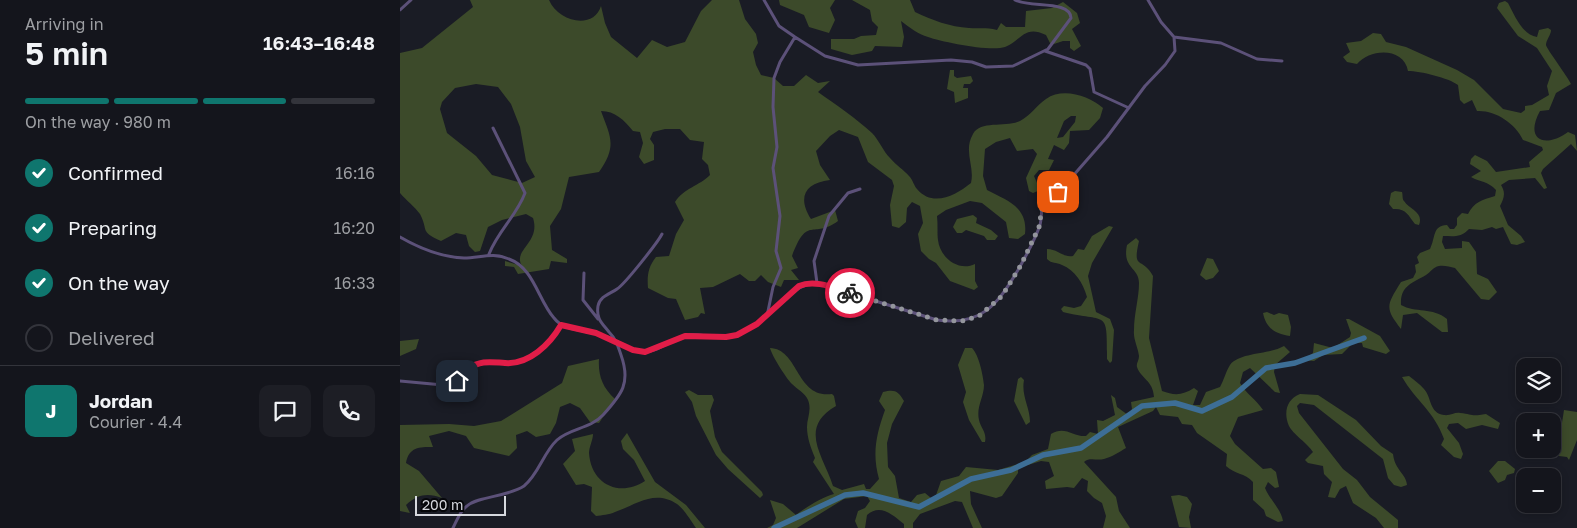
<!DOCTYPE html>
<meta charset="utf-8">
<style>
:root{--surface:#14151c;--page:#1d1e25;--text:#f1f3f6;--muted:#9d9fa3;--line:#33343b;--accent:#0f766e}
body{margin:0;font-family:"Golos Text",sans-serif;background:var(--page);color:var(--text);height:100vh;display:flex;flex-direction:column;font-size:19px;white-space:nowrap}
*{box-sizing:border-box;margin:0}
p{font-size:16px;color:var(--muted)}
.icon{flex:none;width:28px;height:28px;fill:none;stroke:currentColor;stroke-width:2;stroke-linecap:round;stroke-linejoin:round}
.map{position:relative;flex:1;overflow:hidden}
.side{display:flex;flex-direction:column;background:var(--surface);width:400px}
.side>*{flex:none}
.tools{position:absolute;left:1116px;top:358px;display:grid;gap:10px}
.tools a{display:grid;place-items:center;width:45px;height:45px;border-radius:10px;background:var(--surface);box-shadow:0 2px 8px #0003,0 0 0 1px var(--line);font-size:25px}
.scale{position:absolute;left:15px;bottom:12px;width:91px;box-sizing:border-box;padding-left:5px;border:2px solid #d6d8de;border-top:0;font-size:14px;line-height:18px;white-space:nowrap;color:#d6d8de;-webkit-text-stroke:4px #06070a;paint-order:stroke}
.pin{position:absolute;display:grid;place-items:center;width:42px;height:42px;color:#fff;margin:-21px;border-radius:10px;box-shadow:0 2px 8px #0006}
.courier{position:absolute;display:grid;place-items:center;width:50px;height:50px;margin:-25px;border:4px solid #e11d48;border-radius:50%;background:#fff;color:#222;box-shadow:0 1px 6px #0007}
.summary em{font-style:normal;font-weight:600}
.summary div{display:flex;flex-direction:column-reverse}
.summary{display:flex;align-items:center;justify-content:space-between;height:85px;padding:0 25px}
h1{font-size:32px;font-weight:600;line-height:38px}
.bar{display:grid;grid-template-columns:repeat(4,1fr);gap:8px 5px;align-content:center;height:60px;padding:0 25px}
.bar i{height:6px;border-radius:4px;background:var(--line)}
.bar .current{background:var(--accent)}
.bar p{grid-column:span 4}
.line{display:flex;align-items:center;gap:12px;padding:0 25px;border-top:1px solid var(--line)}
.line div{flex:1}
.round{display:grid;place-items:center;flex:none;width:52px;height:52px;border-radius:10px;background:var(--page)}
ol{padding:0 25px;list-style:none}
li{display:flex;align-items:center;gap:15px;height:55px}
li p{margin-inline-start:auto}
li .icon{padding:5px;border-radius:50%;background:var(--accent);color:#fff;stroke-width:4}
li:last-child{color:var(--muted)}
li i{width:28px;height:28px;border:2px solid var(--line);border-radius:50%}
main{display:flex;flex:1;min-height:0}
.map>svg:first-child{display:block}
.green{fill:#3c4a2a;fill-rule:evenodd}
.lines{fill:none;stroke-linecap:round;stroke-linejoin:round}
.river{stroke:#3d6e96;stroke-width:5.5}
.street{stroke:#5c5179;stroke-width:3}
.done{stroke:#94969d;stroke-width:5;stroke-dasharray:0 9}
.route{stroke:#e11d48;stroke-width:6}
</style>
<main>
<section class="side">
<div class="summary"><div><h1>5 min</h1><p>Arriving in</p></div><em>16:43–16:48</em></div>
<div class="bar"><i class="current"></i><i class="current"></i><i class="current"></i><i></i><p>On the way · 980 m</p></div>
<ol>
<li><svg class="icon" aria-label="check" viewBox="0 0 24 24"><path d="M5 12l5 5 9-10"/></svg>Confirmed<p>16:16</p></li>
<li><svg class="icon" aria-label="check" viewBox="0 0 24 24"><path d="M5 12l5 5 9-10"/></svg>Preparing<p>16:20</p></li>
<li><svg class="icon" aria-label="check" viewBox="0 0 24 24"><path d="M5 12l5 5 9-10"/></svg>On the way<p>16:33</p></li>
<li><i></i>Delivered</li>
</ol>
<div class="line" style="height:90px"><b class="round" style="background:var(--accent);color:#fff">J</b><div><b>Jordan</b><p>Courier · 4.4</p></div><a class="round"><svg class="icon" aria-label="chat" viewBox="0 0 24 24"><path d="M4 5h16v11H9l-5 4z"/></svg></a><a class="round"><svg class="icon" aria-label="phone" viewBox="0 0 24 24"><path d="M5 4h4l2 5-3 2q2 4 5 5l2-3 5 2v4C11 20 4 13 5 4z"/></svg></a></div>
</section>
<div class="map">
<svg width="1177" height="528" viewBox="0 0 1177 528">
<rect width="100%" height="100%" fill="#1a1c25"/>
<path class="green" d="M70,0H149C158,22 194,30 201,6L205,23L211,37L237,58L252,40L267,47L285,42L301,11L312,0H339L345,19L356,34L358,43L353,52L356,65L361,75L374,78L383,86H394L406,75L418,83L430,81L418,92C435,104 457,119 472,133C479,140 483,151 490,158C496,165 504,170 509,176C513,180 514,186 517,189C533,208 556,195 571,183C575,166 563,151 573,134C581,120 606,128 620,121C630,116 637,105 646,99C663,87 689,96 703,108L700,118L689,130L670,131L669,143L664,150L654,145L648,159L654,160L649,170H639L634,176L640,190L633,193L629,191L626,178L637,154L633,149L617,151L610,138L596,142L585,149L583,176L587,190C608,201 628,207 625,234L618,239L609,238L606,222L582,203L570,201L546,210L537,216C538,224 537,233 538,240C540,258 559,272 575,264V281L578,287L574,290L550,281L536,263L529,259L521,251L518,234L523,223L520,206L512,202L507,208L506,222L499,228L492,226L490,205L494,186L492,180L468,162L458,137L439,130L430,136L416,151L420,165L430,180C405,183 397,197 411,219L435,210L438,221C412,240 408,214 392,256L398,268L391,270L399,280H384L381,287L368,282L361,275L355,281H349L340,274L313,287L300,288L305,314L301,313L298,317L285,320L276,299L268,298L248,288C247,276 248,267 256,257L269,256L276,234L284,220L275,202C284,188 299,186 310,175L308,165L302,159L304,142L290,140L280,129H265L253,132L250,139L254,145V160L244,164L239,157L243,143L240,132L233,131C224,120 215,111 201,111C211,138 217,146 199,172L169,177L161,209L150,226L152,250L167,259V263L151,261L149,269L118,274L114,267L105,266V261L122,266C112,250 141,243 133,218L126,214L102,220L88,227L80,251L75,252L69,246L66,235L56,233L41,241C19,231 29,231 20,214C15,207 6,200 0,193V53L22,48L73,7ZM76,84L98,87L111,104L120,127L126,161L135,177L122,183L92,175L76,156L47,133L40,109L42,102L55,88ZM671,116H676L675,122L663,137L657,138L664,121Z
M379,0H435L430,8L435,20L429,33L409,27L404,15L380,5Z
M452,0H510L515,12C532,20 550,27 569,28C580,29 585,27 597,30L601,23L606,27H625L626,11L652,8L663,2L677,13L680,23L672,29L681,46L674,51L670,48V41H663L651,45L646,35C624,24 621,41 605,47C591,52 542,42 528,37C518,34 510,28 501,21L504,37L502,47L475,46L472,51L452,55L431,49V39H454L461,36L476,35L478,27L472,21L470,10Z
M1105,1L1108,3C1114,14 1122,35 1137,37L1139,30L1148,28L1151,30C1151,35 1146,40 1146,45C1146,48 1168,77 1171,84L1156,93L1149,110L1140,111C1124,140 1145,149 1168,132L1175,135L1177,151L1171,144L1143,169L1141,173L1147,188L1144,189L1135,178L1109,180L1101,185C1106,193 1104,198 1100,206L1108,225L1121,236L1125,242L1117,245L1111,244L1103,227L1096,229L1092,227L1082,230L1069,229C1061,238 1053,236 1043,236L1042,242L1045,249L1062,248V241L1069,242L1076,252L1077,274L1088,279L1097,292L1089,300L1081,299L1055,268C1050,267 1044,265 1039,266C1033,267 1031,272 1026,275C1012,283 1000,286 1001,305C1015,313 1033,307 1047,319L1048,332H1042L1017,313L1003,315L1001,329C985,308 986,306 1001,282L1013,278L1016,272L1015,265L1019,263L1017,257L1020,253L1030,249C1036,237 1032,226 1047,225L1050,229H1054L1057,225V218L1062,213L1068,214C1074,202 1082,200 1095,196L1096,190C1088,181 1080,182 1071,177L1081,171L1070,164L1071,159L1075,155L1087,161L1096,172L1130,167L1129,162L1143,150L1142,147L1123,140C1115,123 1095,110 1077,111L1072,100L1064,104L1060,100L1058,85C1049,78 1020,71 1008,71C1004,47 970,48 957,64L947,62L943,57L950,52L946,43L961,41L973,33L981,34L986,42L1006,47L1057,70L1074,80L1103,109L1121,113L1125,110V106L1132,105L1149,95L1147,86L1152,71L1137,48L1118,36L1097,8L1099,3Z
M550,70H554V76L557,78L571,76L573,81L570,84H564L563,88H568V98L555,103L554,92L547,89Z
M995,191L1002,192C1003,195 1002,199 1004,201C1010,210 1024,212 1019,225L1015,224C1008,215 1006,208 993,209L989,204L991,193Z
M573,215L577,218L576,223L591,230L598,236L595,240H587L584,236L566,230L562,233H557L553,227L557,219Z
M709,226L713,227L692,263L688,276L696,312L710,319L714,330L712,361L710,363L707,359C707,308 708,323 663,312L661,309L664,306L674,308L681,306L687,297C683,283 675,270 662,265C656,262 652,264 647,259V249C658,249 663,258 673,256L678,249L684,250L692,236Z
M736,238L739,241C732,271 742,256 753,276L749,338L762,391C775,396 783,395 794,388L798,391L793,405H800L806,392L820,387C824,380 826,371 830,365C840,352 869,355 884,346L890,352L875,365L874,372L880,393L875,392L850,368L843,372L840,383C846,394 856,399 863,410L838,417L830,436L835,444L863,469L871,468L876,472L879,487L875,488L868,482L865,488C870,500 881,509 883,521L878,522L866,516L864,510L853,500V482C845,473 834,474 826,466L827,454L797,433L792,425L782,424L778,417L760,415L756,407L753,411L718,427L726,448C719,452 712,457 704,459C696,461 690,457 684,462L716,497L719,511L730,528H703L706,516L702,503L694,498L687,491L688,481L682,478L674,488L667,487L646,489L645,481L654,476L649,462L641,461L628,465L625,462L632,455L648,449L651,434C665,425 673,437 686,436L690,432L698,434L697,420L703,421L715,415L711,395L715,398L717,407L728,415L732,409L731,402L754,397C753,380 741,379 737,367C736,363 739,361 739,356C738,347 733,339 734,330C734,314 739,298 739,283C739,267 722,269 727,245Z
M807,258L813,259L819,271L813,278L806,280L800,275Z
M867,312L874,315L879,313L888,315L891,327L890,336C875,334 866,328 863,313Z
M946,319H949L980,336L990,351L986,354L963,347L962,343H953L942,354L923,355L914,361L903,360L913,353L914,343L933,348L950,337L951,333Z
M19,339L16,349L0,356V341Z
M370,348C399,349 396,399 432,394L434,396L436,406C398,428 423,455 433,486L442,490L464,484L466,489H470L479,479C472,454 476,435 485,410L479,401L483,392C495,389 498,391 504,401L492,424L487,443L488,467L495,476L499,498L511,502L517,495L525,493L531,498H535L541,481L559,476L566,467L598,470L618,464V473L602,496L596,498L570,491L571,504L582,528H573L562,502L555,501L520,514L513,523V528H504V524C493,515 480,503 467,515L465,528H458L455,521L458,511L465,508L470,501L467,496L444,499L397,528H367L373,525L376,518L370,500L383,504L396,515C406,507 423,497 434,494L413,462L415,458C411,448 407,438 407,427C407,418 412,410 408,400C405,393 397,389 392,384C386,378 372,356 370,348Z
M565,348H572C579,355 583,375 584,385C584,397 576,407 579,420C581,429 587,432 585,442H582L569,420L563,402L566,392L558,365Z
M199,359C198,375 202,387 215,399L199,423L190,422L180,408L170,403L160,407L156,423L150,434L136,437L127,431L116,435L117,448L109,456L74,448L66,436L49,431L29,436L33,447C19,447 9,447 6,463L19,471L42,498C28,493 18,494 6,505L10,513L0,511V425L49,424L74,426L101,421L162,383L168,366Z
M1009,376C1014,380 1020,384 1024,389C1032,398 1029,413 1044,415C1050,416 1055,412 1060,413C1073,414 1070,417 1086,414L1100,423L1098,429L1082,425L1066,429L1058,423L1049,424L1047,428L1059,443L1063,454L1061,459L1054,457L1041,445L1044,439C1034,411 1016,401 1002,377Z
M621,377L624,380C621,396 630,407 630,422L626,425L614,401L618,379Z
M289,390L298,395H312L314,400L310,411L315,437L322,452L362,492L363,495L360,498L328,469L316,455L296,416L292,402L285,392Z
M900,394L918,395L956,420L981,446L993,454C995,471 1006,473 1007,485L1001,487L994,485L988,478L983,459L914,405L900,403L897,406L899,413L943,469L957,480L970,497L998,520V528H984L976,518L953,503L946,486L940,489L935,498L928,497L932,482L924,474L923,466L908,463L905,460L913,452C908,444 892,433 889,426C883,412 887,399 900,394Z
M1164,410L1177,412V440L1169,460L1167,457L1159,456V442Z
M227,433L255,482L286,505L305,528H296C291,521 284,509 277,504C254,489 236,505 215,512C209,515 202,515 196,516L191,511L192,487L184,484L176,485L163,464L175,451L172,439L193,434C193,440 189,447 189,453C191,484 219,498 245,481L234,460L223,449L221,441Z
M1098,461H1105L1115,469L1114,473L1107,475L1105,480L1098,483L1089,471Z
M779,495L787,497L792,504L789,517L791,528L779,527L771,496Z"/>
<g class="lines">
<path class="river" d="M374,528L445,495L463,493L519,507L571,479L611,470L643,455L681,448L742,406L775,403L802,411L832,397L866,368L895,363L964,338"/>
<path class="street" d="M364,0L379,26L395,37L425,56L458,65L551,60L572,62L586,67L613,66L648,49L671,18C670,0 630,8 615,0
M0,10L11,0
M774,37L821,43L857,59L882,61
M645,51L686,65L690,69L694,92L729,108
M0,237C19,248 42,257 64,258C80,258 93,252 109,259C134,268 138,300 154,318C166,334 192,329 210,338C220,342 230,351 241,352C259,353 271,338 287,335C302,333 318,340 332,336C366,328 387,283 417,283L537,320C582,326 597,305 618,270C626,256 635,240 640,225C642,217 641,209 643,202L651,201L707,137L745,86L765,65L775,51L774,37L761,22L748,0
M89,254C98,231 117,215 125,193L93,128
M184,273L183,300L198,319
M417,283L414,261L429,216L448,193L460,189
M367,316L373,287L381,268L376,251L380,216L373,168L377,147L373,107L374,78L380,62L395,37
M0,381L43,385L57,381L65,370L85,362L107,363L124,360L145,346L161,325
M53,528C57,520 60,511 67,506C78,496 108,497 124,486C139,474 143,453 157,440C170,428 190,429 203,415C222,394 231,383 221,355C218,346 216,339 209,332C202,323 196,319 198,306C200,296 210,294 217,289C225,284 258,242 262,234"/>
</g>
<g class="lines">
<path class="done" d="M450,293L537,320L562,321L579,316L602,296L621,265L639,227L643,202H650L658,192"/>
<path class="route" d="M57,381C61,377 62,371 67,369C82,360 89,362 105,363C129,365 150,344 161,325L196,333L233,350L245,352L285,336L326,337L337,335L357,324L399,286C415,279 434,288 450,293"/>
</g>
</svg>
<div class="tools">
<a><svg class="icon" aria-label="layers" viewBox="0 0 24 24"><path d="M12 4l9 5-9 5-9-5zM3 14l9 5 9-5"/></svg></a>
<a>+</a>
<a>−</a>
</div>
<div class="scale">200 m</div>
<div class="pin" style="left:658px;top:192px;background:#ea580c"><svg class="icon" aria-label="bag" viewBox="0 0 24 24"><path d="M5 8h14l-1 12H6zM9 8a3 3 0 0 1 6 0"/></svg></div>
<div class="pin" style="left:57px;top:381px;background:#1f2937"><svg class="icon" aria-label="home" viewBox="0 0 24 24"><path d="M3 11l9-7 9 7M6 9v11h12V9"/></svg></div>
<div class="courier" style="left:450px;top:293px"><svg class="icon" aria-label="bike" viewBox="0 0 24 24"><circle cx="6" cy="16" r="4"/><circle cx="18" cy="16" r="4"/><path d="M6 16l4-8h5l3 8M10 8l3 8H6M13 5h3"/></svg></div>
</div>
</main>
